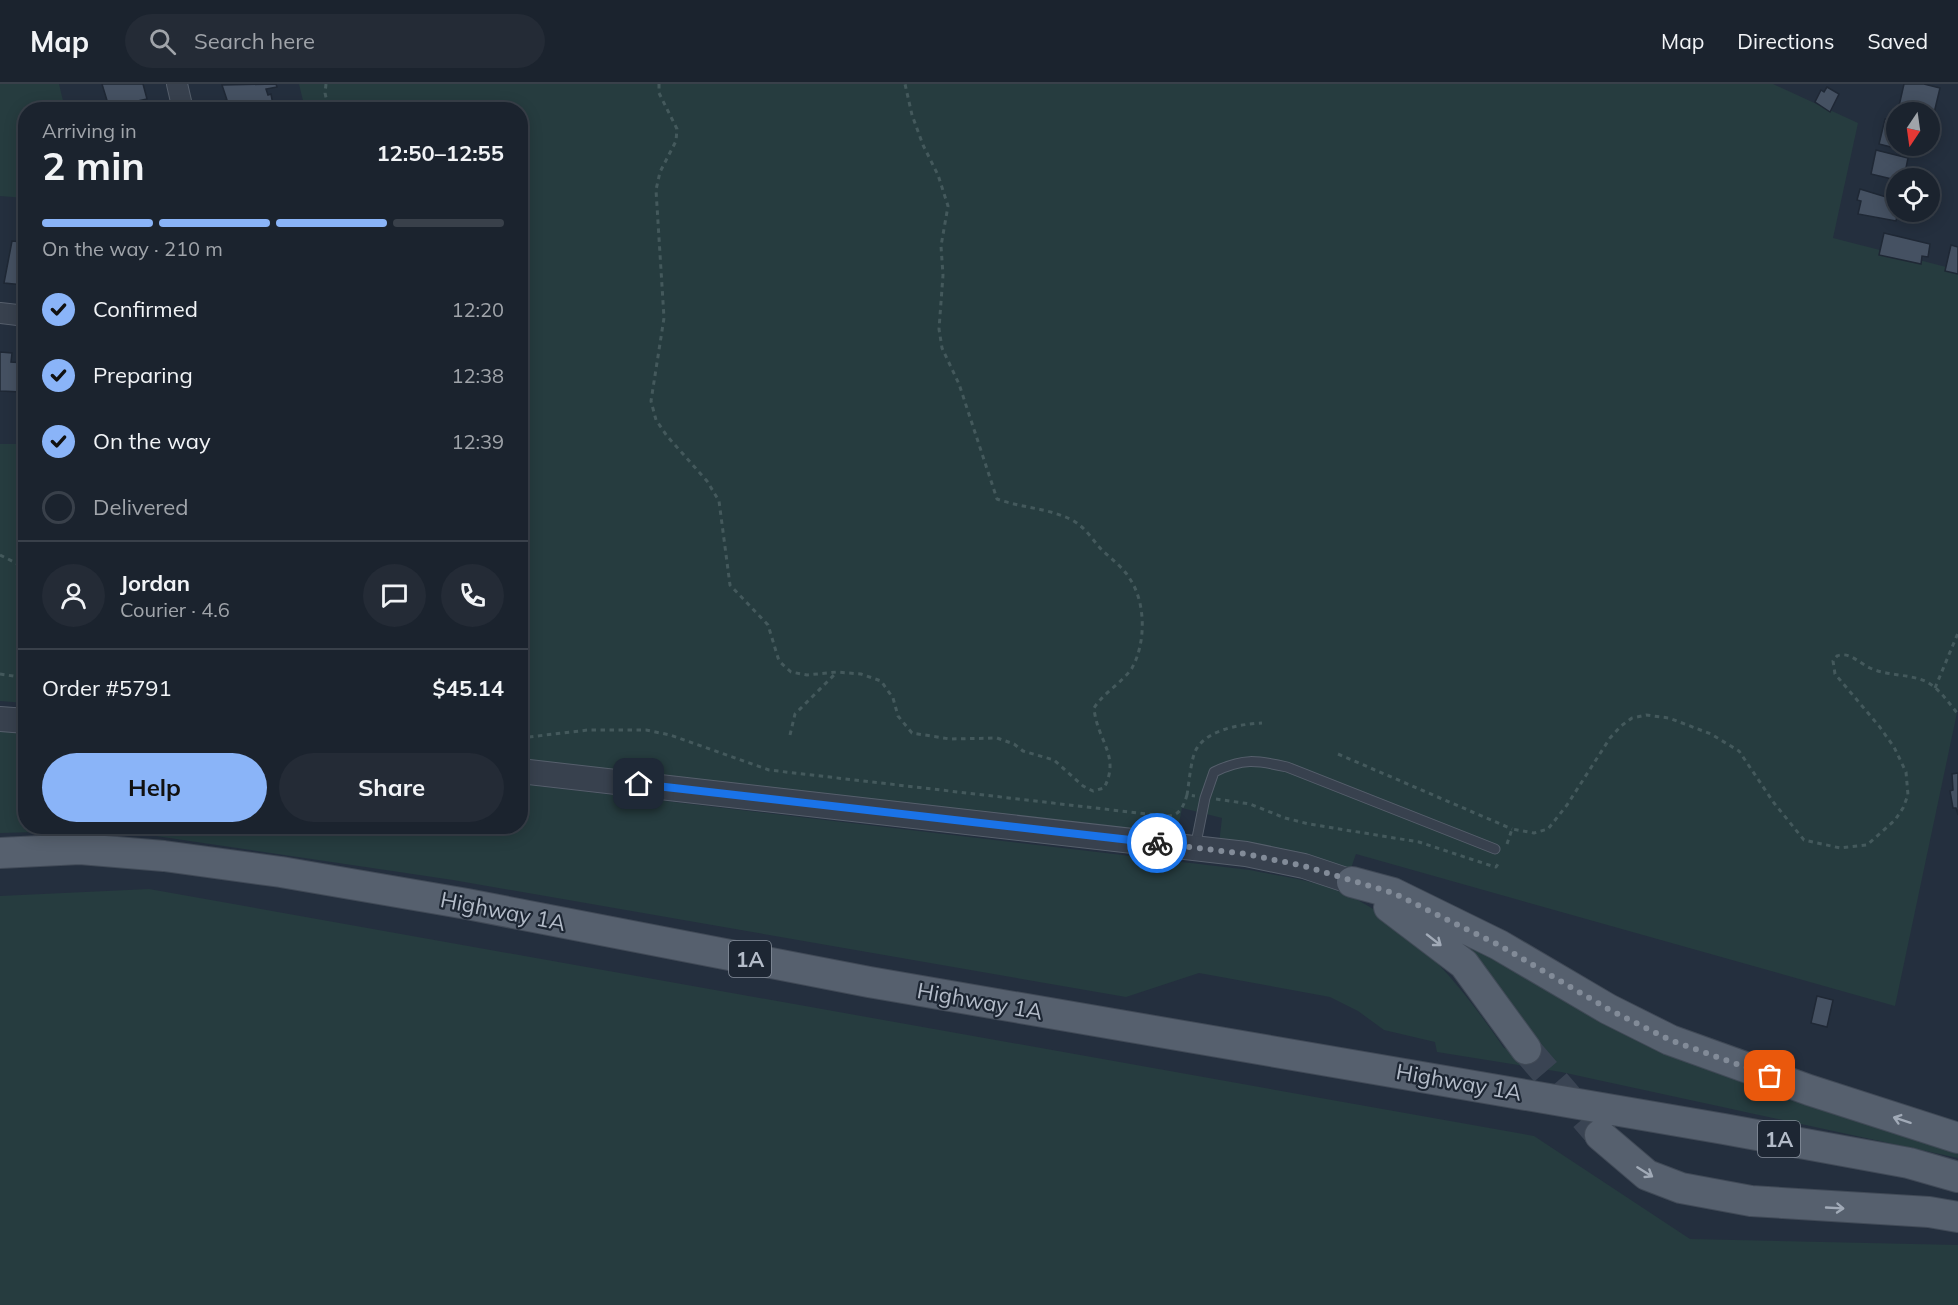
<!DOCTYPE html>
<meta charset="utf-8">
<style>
:root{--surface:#1b232e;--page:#242b36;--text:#f1f3f6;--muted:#a0a4aa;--line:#39404a;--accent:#8ab4f8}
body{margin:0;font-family:Mulish,sans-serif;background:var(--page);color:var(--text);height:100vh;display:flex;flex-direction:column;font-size:22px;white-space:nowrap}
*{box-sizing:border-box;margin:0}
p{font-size:20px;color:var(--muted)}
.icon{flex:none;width:33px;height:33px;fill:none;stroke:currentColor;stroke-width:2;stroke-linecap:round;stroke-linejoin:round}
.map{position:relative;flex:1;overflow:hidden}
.drawer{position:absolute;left:18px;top:18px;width:510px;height:732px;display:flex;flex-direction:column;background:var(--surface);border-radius:24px;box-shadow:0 3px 15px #0003,0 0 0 2px var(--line)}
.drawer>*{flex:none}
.needle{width:39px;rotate:193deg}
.tools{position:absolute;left:1886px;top:18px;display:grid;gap:12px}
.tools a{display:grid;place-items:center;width:54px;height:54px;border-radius:50%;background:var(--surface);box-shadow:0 3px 15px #0003,0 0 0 2px var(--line);font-size:30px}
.pin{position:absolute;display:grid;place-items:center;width:51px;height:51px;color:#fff;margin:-26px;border-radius:12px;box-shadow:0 3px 9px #0006}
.courier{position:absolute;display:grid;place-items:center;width:60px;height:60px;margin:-30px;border:4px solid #1a73e8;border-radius:50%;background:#fff;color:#222;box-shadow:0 2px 8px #0007}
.head em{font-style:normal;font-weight:700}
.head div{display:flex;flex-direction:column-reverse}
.head{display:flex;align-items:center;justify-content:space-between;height:102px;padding:0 24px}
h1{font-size:39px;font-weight:700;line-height:45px}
.bar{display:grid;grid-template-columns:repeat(4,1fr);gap:9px 6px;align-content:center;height:72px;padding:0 24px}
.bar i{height:8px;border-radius:4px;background:var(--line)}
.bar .current{background:var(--accent)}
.bar p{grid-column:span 4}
.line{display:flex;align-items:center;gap:15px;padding:0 24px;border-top:2px solid var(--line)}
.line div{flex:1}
.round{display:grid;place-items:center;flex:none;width:63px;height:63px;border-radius:32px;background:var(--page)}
ol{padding:0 24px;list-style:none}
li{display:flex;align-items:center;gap:18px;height:66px}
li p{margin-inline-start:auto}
li .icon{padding:6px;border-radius:50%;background:var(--accent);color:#111;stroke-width:4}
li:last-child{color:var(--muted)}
li i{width:33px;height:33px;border:3px solid var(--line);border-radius:50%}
.primary-button{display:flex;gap:12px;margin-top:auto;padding:12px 24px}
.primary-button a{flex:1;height:69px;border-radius:36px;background:var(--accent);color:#111;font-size:24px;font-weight:700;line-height:69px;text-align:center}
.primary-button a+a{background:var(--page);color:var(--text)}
header{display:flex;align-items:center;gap:36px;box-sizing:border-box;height:84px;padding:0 30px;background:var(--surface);border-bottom:2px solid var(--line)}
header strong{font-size:28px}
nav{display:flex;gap:33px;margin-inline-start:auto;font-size:21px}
.search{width:420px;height:54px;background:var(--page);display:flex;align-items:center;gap:15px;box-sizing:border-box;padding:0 21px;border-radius:33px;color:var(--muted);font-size:22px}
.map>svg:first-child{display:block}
.green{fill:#263c3f}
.building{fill:#455162;stroke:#1f2835;stroke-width:1.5}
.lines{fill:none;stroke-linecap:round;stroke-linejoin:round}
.primary-tunnel{stroke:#3a4453;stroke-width:30;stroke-dasharray:30 15;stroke-linecap:butt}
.service-casing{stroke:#565f6c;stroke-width:11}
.minor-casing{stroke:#565f6c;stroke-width:22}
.tertiary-casing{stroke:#565f6c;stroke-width:26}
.primary-casing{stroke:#414a57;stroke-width:32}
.path{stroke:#44595c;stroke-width:3;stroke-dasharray:4.5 4.5;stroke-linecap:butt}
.service{stroke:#38414e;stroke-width:9}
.minor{stroke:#38414e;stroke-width:20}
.tertiary{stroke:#38414e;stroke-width:24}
.primary{stroke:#56606e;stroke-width:30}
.oneway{stroke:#a1aab7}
.done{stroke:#828b98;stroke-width:6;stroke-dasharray:0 10.8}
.route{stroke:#1a73e8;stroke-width:8}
.labels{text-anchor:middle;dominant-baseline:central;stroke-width:4.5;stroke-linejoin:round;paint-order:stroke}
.shield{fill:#1d2633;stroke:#878f9c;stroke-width:1.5}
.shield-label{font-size:21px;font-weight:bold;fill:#b4bcc9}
.street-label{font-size:22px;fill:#b4bcc9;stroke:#1d2633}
</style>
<header>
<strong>Map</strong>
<div class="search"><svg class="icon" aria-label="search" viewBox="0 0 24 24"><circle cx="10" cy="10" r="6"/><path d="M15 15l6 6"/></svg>Search here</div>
<nav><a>Map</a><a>Directions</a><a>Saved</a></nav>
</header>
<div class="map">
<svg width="1958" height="1221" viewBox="0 0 1958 1221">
<rect width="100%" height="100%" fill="#242f3e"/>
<path class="green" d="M0,0H59L65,25L26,26L25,114L0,112Z
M299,0H1773L1858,39L1833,154L1958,186V624L1895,922L1356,770L1351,784L1301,771L1219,760L1222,734L1182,724L1176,754L521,677L520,26L305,25Z
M0,360H25V619L0,617Z
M0,646L25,648L26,742H520L521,700L1250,786C1273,791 1299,794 1322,801C1402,827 1458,897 1504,964L1538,969L1418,829L1608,940L1675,974L1958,1066V1074L1561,988L1437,968L1435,958L1384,946L1358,927L1330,913L1199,889L1126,913L453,796L115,746L0,749Z
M149,805L1534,1052L1690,1155L1958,1161V1221H0V812Z"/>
<path class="building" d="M102,0H143L147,15L109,23Z
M276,0L277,3L266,5L268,11L271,10L274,26H217L215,19L227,16L222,1Z
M1904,0H1924L1940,4L1934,29L1899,22Z
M1827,3L1839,10L1830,28L1815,18L1821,6L1824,8Z
M1885,35L1896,37V62H1916L1915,69L1879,60Z
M1876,66L1908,74L1904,94L1896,96L1871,90Z
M1860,105L1896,116L1898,128L1896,137L1858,130L1861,117L1857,116Z
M1884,149L1930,160L1928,173L1922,172L1921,180L1879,171Z
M25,154L24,201L4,199L12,157L22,158Z
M1951,161L1958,163V190L1945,187Z
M0,268L12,269L11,278L25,279L23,308L0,307Z
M1958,689V731L1956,724H1953L1950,707L1953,706L1952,690Z
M1817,912L1833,916L1827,943L1811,939Z"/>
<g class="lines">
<path class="primary-tunnel" d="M1526,965L1600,1051"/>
<defs>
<path id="service" d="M1195,764L1205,714L1214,688C1243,674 1256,676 1287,683L1495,765"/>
<path id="minor" d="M177,0L183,26
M0,229L26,232"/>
<path id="tertiary" d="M0,635L26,637
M520,687L1246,770L1304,782L1352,798"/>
<path id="primary" d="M0,769L80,765L164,772L281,788L467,820L869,898L1724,1045L1909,1079L1958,1093
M1352,798L1393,809L1499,861L1608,925L1670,956L1809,1006L1958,1054
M1389,823L1464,880L1526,965
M1600,1051L1647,1091L1681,1104L1751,1117L1929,1128L1958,1133"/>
</defs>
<use href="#service" class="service-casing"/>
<use href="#minor" class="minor-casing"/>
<use href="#tertiary" class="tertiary-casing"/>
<use href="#primary" class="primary-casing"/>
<path class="path" d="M326,0L325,9L329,26
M659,0V9L677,45L676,57L660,88L656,106L664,234L651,317L656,336L667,352L707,397L719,417L730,501L768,541L779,577L791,588L807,591L837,588L861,590L881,597L893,614L898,632L912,649L950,655L997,654L1014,660L1023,667L1054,676L1083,702L1093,707L1104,704C1121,672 1097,657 1094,624C1104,608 1122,599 1132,584C1146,559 1146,519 1130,495C1123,483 1111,475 1101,465C1092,455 1085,443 1072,436C1048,424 1022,424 997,415L959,300L942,264L939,245L943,191L941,162L948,122L938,91L923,61L912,31L905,0
M0,471L26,484
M0,590L26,594
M1935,604L1958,549
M790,651L795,630L837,588
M520,654L588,646H646L670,651L769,686L1164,732C1179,733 1183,724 1187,711L1195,712
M1338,670L1512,745
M1187,711C1189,700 1191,672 1197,664C1209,645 1242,640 1262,639
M1216,715L1250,720L1285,734L1309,740L1419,758L1492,782L1496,783L1500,777
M1507,760L1512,745L1534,749L1548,745L1567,721L1610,654L1621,642L1632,634L1646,631L1669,634L1711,650L1739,667L1774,719L1804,756L1840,764L1867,761L1895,736L1903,724L1908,711L1906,688L1894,663L1879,642L1835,590L1833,577L1837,572C1849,567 1859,579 1870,584C1888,592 1908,590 1925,597C1939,604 1948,618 1958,630"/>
<use href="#service" class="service"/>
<use href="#minor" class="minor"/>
<use href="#tertiary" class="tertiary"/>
<use href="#primary" class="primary"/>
</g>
<defs><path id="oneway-shaft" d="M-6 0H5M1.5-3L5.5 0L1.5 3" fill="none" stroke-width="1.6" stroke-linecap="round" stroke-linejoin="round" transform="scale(1.5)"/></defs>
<g class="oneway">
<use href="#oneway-shaft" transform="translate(1434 856) rotate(38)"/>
<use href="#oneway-shaft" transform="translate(1902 1036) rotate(-162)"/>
<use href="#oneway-shaft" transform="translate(1645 1088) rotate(32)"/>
<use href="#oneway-shaft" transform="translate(1835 1124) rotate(3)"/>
</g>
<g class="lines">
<path class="done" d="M1157,759L1246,770L1304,782L1393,809L1499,861L1608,925L1670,956L1770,992"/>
<path class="route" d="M639,700L1157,759"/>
</g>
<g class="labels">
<g class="shield">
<rect x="729" y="857" width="42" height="36" rx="4.5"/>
<rect x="1758" y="1037" width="42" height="36" rx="4.5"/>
</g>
<g class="shield-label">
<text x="750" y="875">1A</text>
<text x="1779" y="1055">1A</text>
</g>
<g class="street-label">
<text transform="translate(503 827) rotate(11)">Highway 1A</text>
<text transform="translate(980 917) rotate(10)">Highway 1A</text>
<text transform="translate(1459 998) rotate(10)">Highway 1A</text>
</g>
</g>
</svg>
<div class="tools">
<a><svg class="needle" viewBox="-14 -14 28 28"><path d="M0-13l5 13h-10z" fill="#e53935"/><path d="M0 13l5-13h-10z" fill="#a0a4aa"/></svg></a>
<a><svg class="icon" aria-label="locate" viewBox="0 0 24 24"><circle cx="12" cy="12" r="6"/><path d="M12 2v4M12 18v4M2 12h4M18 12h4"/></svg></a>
</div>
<div class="pin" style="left:1770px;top:992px;background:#ea580c"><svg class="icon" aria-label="bag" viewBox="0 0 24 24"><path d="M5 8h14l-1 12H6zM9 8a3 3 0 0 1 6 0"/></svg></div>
<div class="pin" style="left:639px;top:700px;background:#1f2937"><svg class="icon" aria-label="home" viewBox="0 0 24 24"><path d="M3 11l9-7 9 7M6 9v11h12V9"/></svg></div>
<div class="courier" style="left:1157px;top:759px"><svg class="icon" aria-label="bike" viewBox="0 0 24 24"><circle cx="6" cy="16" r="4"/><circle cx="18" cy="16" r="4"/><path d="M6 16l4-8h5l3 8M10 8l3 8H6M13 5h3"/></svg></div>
<section class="drawer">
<div class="head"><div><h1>2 min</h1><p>Arriving in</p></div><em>12:50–12:55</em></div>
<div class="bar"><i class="current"></i><i class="current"></i><i class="current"></i><i></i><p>On the way · 210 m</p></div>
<ol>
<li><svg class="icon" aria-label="check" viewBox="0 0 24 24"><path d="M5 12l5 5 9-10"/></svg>Confirmed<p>12:20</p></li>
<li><svg class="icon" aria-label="check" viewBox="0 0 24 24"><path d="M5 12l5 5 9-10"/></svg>Preparing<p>12:38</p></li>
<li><svg class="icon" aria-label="check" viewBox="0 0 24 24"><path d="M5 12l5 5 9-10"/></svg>On the way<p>12:39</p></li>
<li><i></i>Delivered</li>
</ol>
<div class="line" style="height:108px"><a class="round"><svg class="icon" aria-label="person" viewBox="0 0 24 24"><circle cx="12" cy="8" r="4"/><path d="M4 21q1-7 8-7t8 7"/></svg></a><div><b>Jordan</b><p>Courier · 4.6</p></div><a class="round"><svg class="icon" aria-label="chat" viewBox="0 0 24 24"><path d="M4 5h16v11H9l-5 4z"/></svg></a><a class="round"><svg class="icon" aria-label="phone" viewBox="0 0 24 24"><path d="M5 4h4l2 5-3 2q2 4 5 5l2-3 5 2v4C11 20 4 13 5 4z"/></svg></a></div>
<div class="line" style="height:78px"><div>Order #5791</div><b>$45.14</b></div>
<div class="primary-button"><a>Help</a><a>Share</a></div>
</section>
</div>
